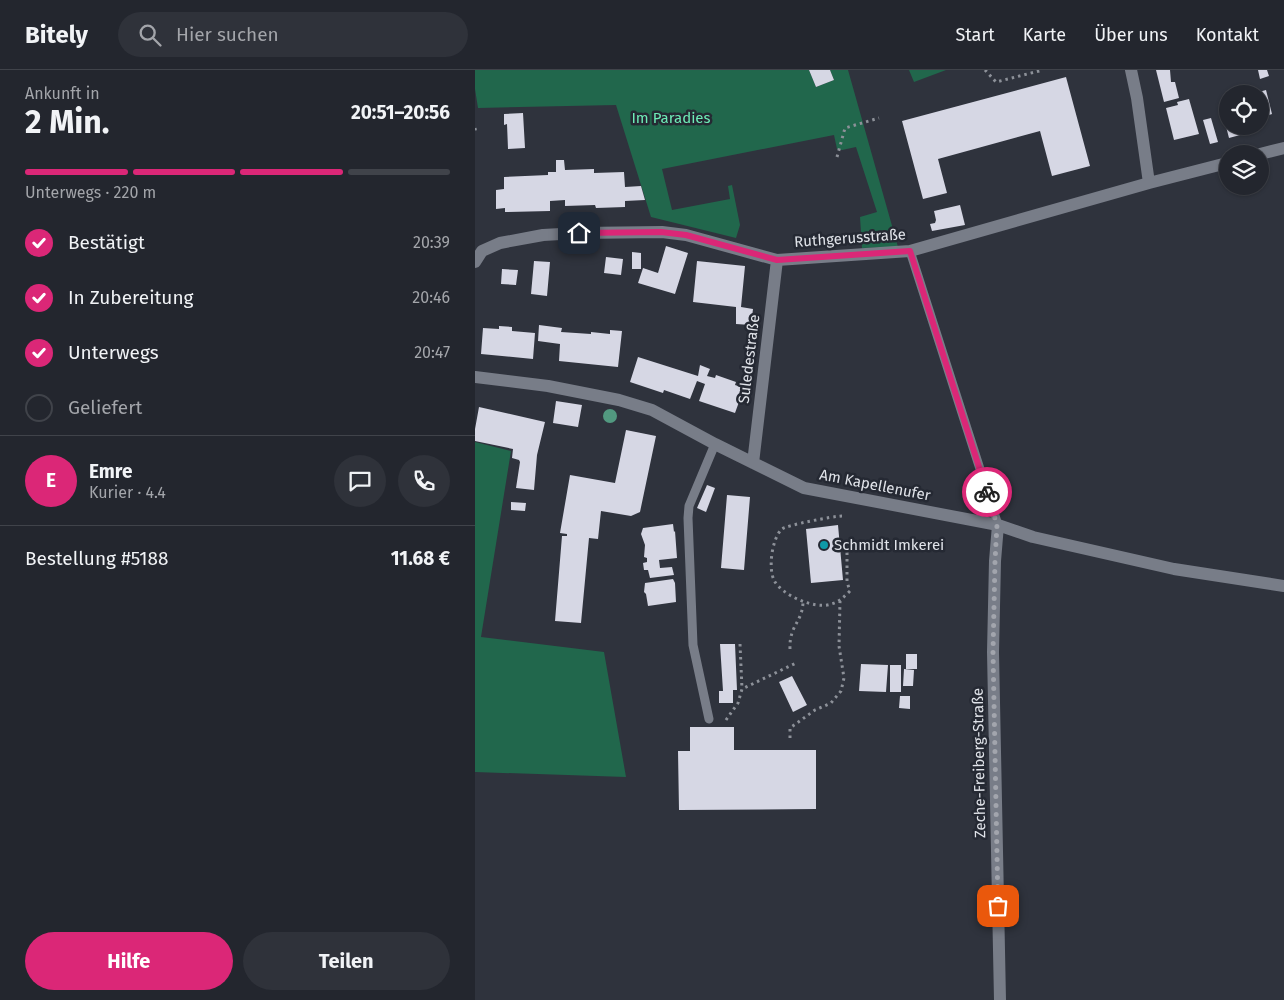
<!DOCTYPE html>
<html lang="de">
<meta charset="utf-8">
<style>
:root{--surface:#23262e;--page:#2f323a;--text:#f1f3f6;--muted:#a3a5aa;--line:#40434a;--accent:#db2777}
body{margin:0;font-family:"Fira Sans",sans-serif;background:var(--page);color:var(--text);height:100vh;display:flex;flex-direction:column;font-size:19px;white-space:nowrap}
*{box-sizing:border-box;margin:0}
p{font-size:16px;color:var(--muted)}
.icon{flex:none;width:28px;height:28px;fill:none;stroke:currentColor;stroke-width:2;stroke-linecap:round;stroke-linejoin:round}
.map{position:relative;flex:1;overflow:hidden}
.details{display:flex;flex-direction:column;background:var(--surface);width:475px}
.details>*{flex:none}
.fabs{position:absolute;left:744px;top:15px;display:grid;gap:10px}
.fabs a{display:grid;place-items:center;width:50px;height:50px;border-radius:50%;background:var(--surface);box-shadow:0 1px 4px #0004,0 0 0 1px var(--line);font-size:25px}
.pin{position:absolute;display:grid;place-items:center;width:42px;height:42px;color:#fff;margin:-21px;border-radius:10px;box-shadow:0 2px 8px #0006}
.courier{position:absolute;display:grid;place-items:center;width:50px;height:50px;margin:-25px;border:4px solid #db2777;border-radius:50%;background:#fff;color:#222;box-shadow:0 1px 6px #0007}
.headline em{font-style:normal;font-weight:700}
.headline div{display:flex;flex-direction:column-reverse}
.headline{display:flex;align-items:center;justify-content:space-between;height:85px;padding:0 25px}
h1{font-size:32px;font-weight:700;line-height:38px}
.bar{display:grid;grid-template-columns:repeat(4,1fr);gap:8px 5px;align-content:center;height:60px;padding:0 25px}
.bar i{height:6px;border-radius:4px;background:var(--line)}
.bar .current{background:var(--accent)}
.bar p{grid-column:span 4}
.line{display:flex;align-items:center;gap:12px;padding:0 25px;border-top:1px solid var(--line)}
.line div{flex:1}
.round{display:grid;place-items:center;flex:none;width:52px;height:52px;border-radius:26px;background:var(--page)}
ol{padding:0 25px;list-style:none}
li{display:flex;align-items:center;gap:15px;height:55px}
li p{margin-inline-start:auto}
li .icon{padding:5px;border-radius:50%;background:var(--accent);color:#fff;stroke-width:4}
li:last-child{color:var(--muted)}
li i{width:28px;height:28px;border:2px solid var(--line);border-radius:50%}
.action{display:flex;gap:10px;margin-top:auto;padding:10px 25px}
.action a{flex:1;height:58px;border-radius:30px;background:var(--accent);color:#fff;font-size:20px;font-weight:700;line-height:58px;text-align:center}
.action a+a{background:var(--page);color:var(--text)}
header{display:flex;align-items:center;gap:30px;box-sizing:border-box;height:70px;padding:0 25px;background:var(--surface);border-bottom:1px solid var(--line)}
header strong{font-size:24px}
nav{display:flex;gap:28px;margin-inline-start:auto;font-size:18px}
.search{width:350px;height:45px;background:var(--page);display:flex;align-items:center;gap:12px;box-sizing:border-box;padding:0 18px;border-radius:28px;color:var(--muted);font-size:19px}
main{display:flex;flex:1;min-height:0}
.map>svg:first-child{display:block}
.green{fill:#21674c}
.building{fill:#d6d7e4}
.lines{fill:none;stroke-linecap:round;stroke-linejoin:round}
.path{stroke:#8d9199;stroke-width:3;stroke-dasharray:2.5 4;stroke-linecap:butt}
.lane{stroke:#787d88;stroke-width:9}
.street{stroke:#787d88;stroke-width:12}
.tree{fill:#529980}
.done{stroke:#a2a5ad;stroke-width:5;stroke-dasharray:0 9}
.route{stroke:#db2777;stroke-width:6}
.culture-dot{fill:#0f9aa8;stroke:#252933;stroke-width:2}
.labels{text-anchor:middle;dominant-baseline:central;stroke-width:5;stroke-linejoin:round;paint-order:stroke}
.park-label{font-size:15px;fill:#6eecb7;stroke:#252933}
.street-label{font-size:15px;fill:#e0e3e9;stroke:#252933}
.poi-label{font-size:15px;fill:#e0e3e9;stroke:#252933;text-anchor:start}
</style>
<header>
<strong>Bitely</strong>
<div class="search"><svg class="icon" aria-label="search" viewBox="0 0 24 24"><circle cx="10" cy="10" r="6"/><path d="M15 15l6 6"/></svg>Hier suchen</div>
<nav><a>Start</a><a>Karte</a><a>Über uns</a><a>Kontakt</a></nav>
</header>
<main>
<section class="details">
<div class="headline"><div><h1>2 Min.</h1><p>Ankunft in</p></div><em>20:51–20:56</em></div>
<div class="bar"><i class="current"></i><i class="current"></i><i class="current"></i><i></i><p>Unterwegs · 220 m</p></div>
<ol>
<li><svg class="icon" aria-label="check" viewBox="0 0 24 24"><path d="M5 12l5 5 9-10"/></svg>Bestätigt<p>20:39</p></li>
<li><svg class="icon" aria-label="check" viewBox="0 0 24 24"><path d="M5 12l5 5 9-10"/></svg>In Zubereitung<p>20:46</p></li>
<li><svg class="icon" aria-label="check" viewBox="0 0 24 24"><path d="M5 12l5 5 9-10"/></svg>Unterwegs<p>20:47</p></li>
<li><i></i>Geliefert</li>
</ol>
<div class="line" style="height:90px"><b class="round" style="background:var(--accent);color:#fff">E</b><div><b>Emre</b><p>Kurier · 4.4</p></div><a class="round"><svg class="icon" aria-label="chat" viewBox="0 0 24 24"><path d="M4 5h16v11H9l-5 4z"/></svg></a><a class="round"><svg class="icon" aria-label="phone" viewBox="0 0 24 24"><path d="M5 4h4l2 5-3 2q2 4 5 5l2-3 5 2v4C11 20 4 13 5 4z"/></svg></a></div>
<div class="line" style="height:65px"><div>Bestellung #5188</div><b>11.68 €</b></div>
<div class="action"><a>Hilfe</a><a>Teilen</a></div>
</section>
<div class="map">
<svg width="809" height="930" viewBox="0 0 809 930">
<rect width="100%" height="100%" fill="#2f333d"/>
<path class="green" d="M0,0H334L341,17L359,10L355,0H373L423,177L387,178L385,147L402,142L381,77L367,80L362,79L359,65L187,99L197,140L255,129L253,116L257,115L265,155L261,168L176,147L141,35L3,38L0,19Z
M434,0H471L439,12Z
M0,372L36,381L6,567L129,582L151,707L0,702Z"/>
<path class="building" d="M334,0H355L359,10L341,17Z
M681,0H695L696,12H700L704,28L689,32Z
M783,0H792L794,6L785,9Z
M591,7L615,96L577,106L565,61L463,89L472,123L448,129L427,51Z
M791,20L797,44L785,48V24L780,23Z
M714,29L724,64L699,70L691,38L703,35L702,32Z
M752,35V56H779L780,61L754,68L746,37Z
M48,43L50,78L33,79L32,54L29,55V44Z
M736,48L743,72L735,74L728,50Z
M81,90H89L90,100L119,99V103L149,102L150,117L166,116L170,130L150,131V137L121,138L120,135L90,136V130L75,131V141L30,142V138L21,139V120L29,119V107L73,105V102H81Z
M485,135L490,155L457,161L455,154L460,153L461,150L459,141Z
M191,176L213,183L200,224L163,213L168,198L183,203Z
M157,182L166,183V199H157Z
M131,187L148,189L146,205L129,203Z
M59,191L75,192L72,226L56,224Z
M222,191L270,196L266,237L278,239L276,255L261,254V237L218,232Z
M27,199L43,200L41,215L26,214Z
M64,255L87,258L86,262L116,264V262L135,264V260L147,261L143,297L84,291L85,274L63,271Z
M24,256L37,257V261L60,263L58,289L6,284L8,258L24,259Z
M163,287L223,306L225,295L235,299L232,306L240,308L241,305L261,312L260,315L269,318L260,343L224,331L230,314L222,311L215,329L189,320L188,323L155,312Z
M81,331L107,335L103,357L78,353Z
M4,337L70,352L62,385L59,420L41,418L45,392L44,390L37,388L38,379L0,371V359Z
M151,360L181,366L165,442L156,446L126,441L123,469L114,468L106,553L80,551L87,466H92V464L85,463L95,405L140,413Z
M232,415L240,418L231,442L222,438Z
M252,425L275,427L269,500L246,498Z
M36,432L51,433L50,441L36,440Z
M198,454L199,462L200,461L202,488L184,490L185,498L197,497L199,505L175,508L173,500H169L168,493L172,492V488L169,487L170,475L166,464L168,458Z
M363,455L368,510L336,513L331,459Z
M198,509L200,513L201,532L173,536L171,524L169,522L170,513Z
M245,574H260L262,620H258V633H244V621H248Z
M431,584H442V599H431Z
M386,594L413,595L411,622L384,621Z
M415,595H426V622H415Z
M429,599L439,600L438,616H428Z
M317,606L332,635L318,642L304,612Z
M425,626H435V639L424,638Z
M215,657H259V680H341V739L204,740L203,681H215Z"/>
<g class="lines">
<path class="path" d="M510,0L521,12L568,0
M0,58L1,64
M362,87L370,58L404,48
M367,446C359,446 312,455 307,459C297,468 293,498 299,510C306,525 340,540 356,534C364,532 369,527 375,521L372,512V475
M265,574L267,619
M315,579C314,555 328,552 328,531
M251,650L263,633L267,619L321,593
M315,668V658L340,640L356,633L366,621L369,608L364,576L365,531"/>
<path class="lane" d="M435,181L523,455
M234,649L218,575L213,448L214,436L240,374"/>
<path class="street" d="M656,0L662,28L674,113
M785,84L809,78
M0,192L7,181L25,173L68,165L104,163L187,162L211,165L302,190L435,181L674,113L752,93
M0,307L73,316L144,330L177,340L240,374L329,418L523,455L558,467L699,499L809,516
M278,393L302,190
M523,455L520,491L518,582L525,930"/>
</g>
<circle class="tree" cx="135" cy="346" r="7"/>
<g class="lines">
<path class="done" d="M512,422L522,455L520,491L518,582L523,836"/>
<path class="route" d="M104,163L186,162L211,165L302,190L435,181L512,422"/>
</g>
<circle class="culture-dot" cx="349" cy="475" r="5"/>
<g class="labels">
<g class="park-label">
<text x="196" y="48">Im Paradies</text>
</g>
<g class="street-label">
<text transform="translate(375 168) rotate(-4)">Ruthgerusstraße</text>
<text transform="translate(274 289) rotate(-83)">Suledestraße</text>
<text transform="translate(400 415) rotate(11)">Am Kapellenufer</text>
<text transform="translate(504 693) rotate(-91)">Zeche-Freiberg-Straße</text>
</g>
<g class="poi-label">
<text x="359" y="475">Schmidt Imkerei</text>
</g>
</g>
</svg>
<div class="fabs">
<a><svg class="icon" aria-label="locate" viewBox="0 0 24 24"><circle cx="12" cy="12" r="6"/><path d="M12 2v4M12 18v4M2 12h4M18 12h4"/></svg></a>
<a><svg class="icon" aria-label="layers" viewBox="0 0 24 24"><path d="M12 4l9 5-9 5-9-5zM3 14l9 5 9-5"/></svg></a>
</div>
<div class="pin" style="left:523px;top:836px;background:#ea580c"><svg class="icon" aria-label="bag" viewBox="0 0 24 24"><path d="M5 8h14l-1 12H6zM9 8a3 3 0 0 1 6 0"/></svg></div>
<div class="pin" style="left:104px;top:163px;background:#1f2937"><svg class="icon" aria-label="home" viewBox="0 0 24 24"><path d="M3 11l9-7 9 7M6 9v11h12V9"/></svg></div>
<div class="courier" style="left:512px;top:422px"><svg class="icon" aria-label="bike" viewBox="0 0 24 24"><circle cx="6" cy="16" r="4"/><circle cx="18" cy="16" r="4"/><path d="M6 16l4-8h5l3 8M10 8l3 8H6M13 5h3"/></svg></div>
</div>
</main>
